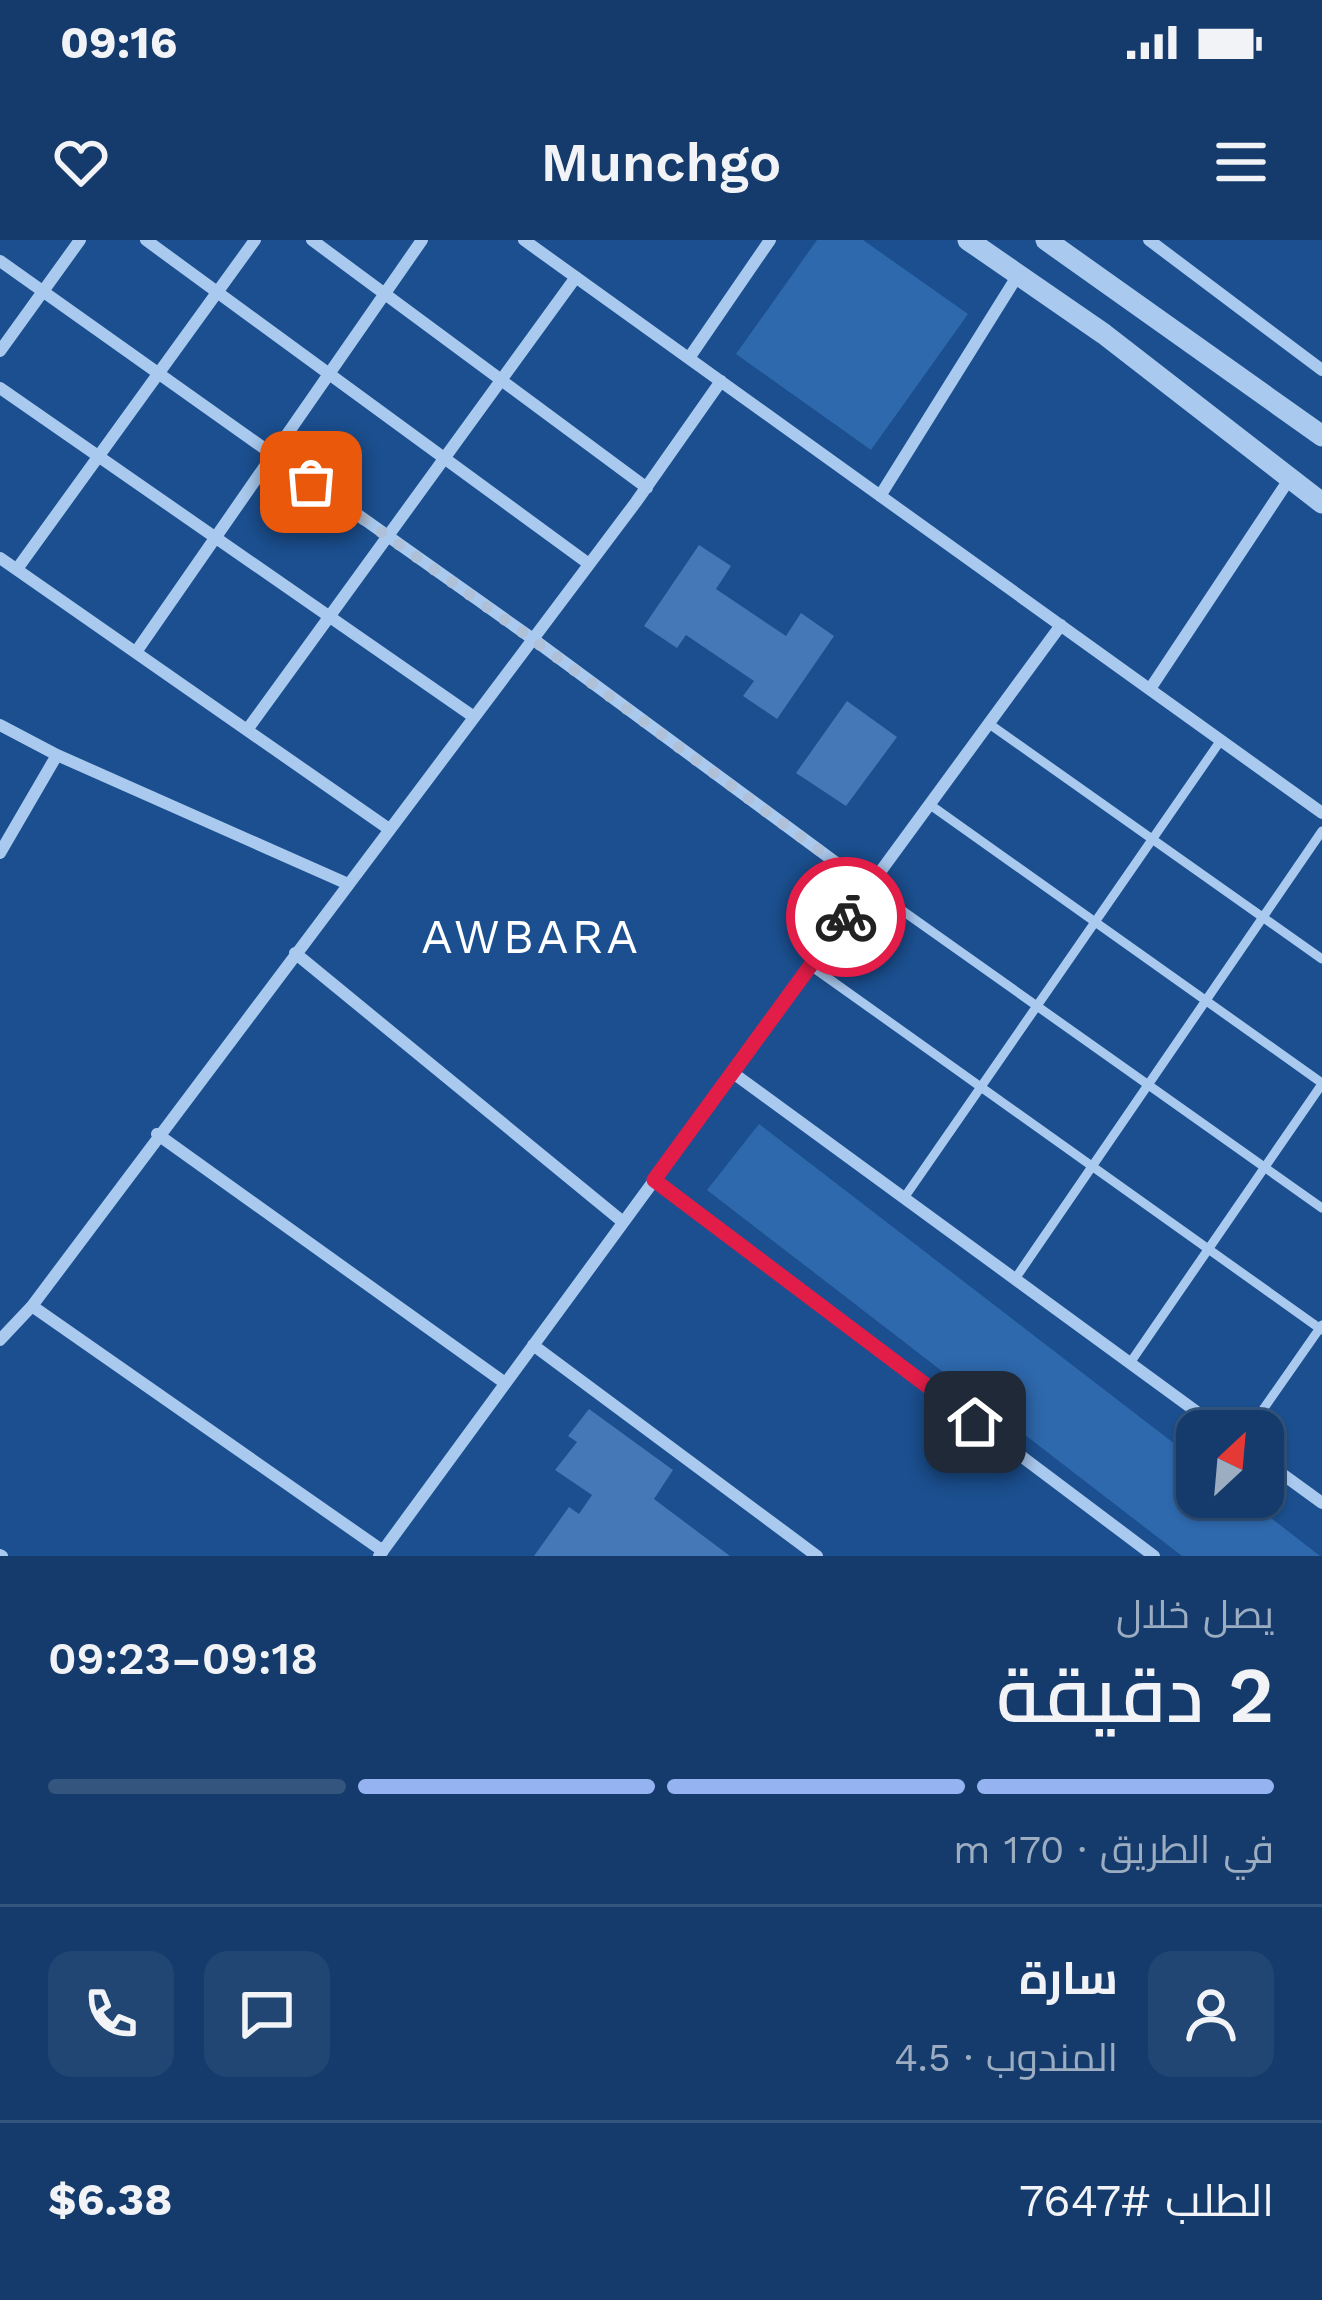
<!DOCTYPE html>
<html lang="ar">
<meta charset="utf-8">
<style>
:root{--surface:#143b6b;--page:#214673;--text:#f1f3f6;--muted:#9dadc1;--line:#33557e;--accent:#95b2f1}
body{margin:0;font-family:"Work Sans",Cairo,sans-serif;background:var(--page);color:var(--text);direction:rtl;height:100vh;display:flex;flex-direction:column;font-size:45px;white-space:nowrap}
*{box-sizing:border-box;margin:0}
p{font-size:39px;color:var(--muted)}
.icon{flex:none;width:66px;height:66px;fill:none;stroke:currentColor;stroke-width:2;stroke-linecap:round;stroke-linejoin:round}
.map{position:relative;height:1316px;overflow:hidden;direction:ltr}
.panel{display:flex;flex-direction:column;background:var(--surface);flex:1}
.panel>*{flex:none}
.needle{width:78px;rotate:26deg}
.fabs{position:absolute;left:1176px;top:1170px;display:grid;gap:24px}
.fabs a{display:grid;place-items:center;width:108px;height:108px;border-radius:24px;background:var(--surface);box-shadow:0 3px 9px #0004,0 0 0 3px var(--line);font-size:60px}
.pin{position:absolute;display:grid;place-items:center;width:102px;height:102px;color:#fff;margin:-51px;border-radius:24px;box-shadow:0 6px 18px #0006}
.courier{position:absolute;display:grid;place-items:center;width:120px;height:120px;margin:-60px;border:9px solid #e11d48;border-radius:50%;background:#fff;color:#222;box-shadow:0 3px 15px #0007}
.headline em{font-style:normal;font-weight:600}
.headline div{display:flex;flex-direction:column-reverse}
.headline{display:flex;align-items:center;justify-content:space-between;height:204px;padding:0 48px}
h1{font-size:78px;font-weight:600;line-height:90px}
.bar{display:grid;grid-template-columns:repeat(4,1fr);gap:18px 12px;align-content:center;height:144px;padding:0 48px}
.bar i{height:15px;border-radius:9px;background:var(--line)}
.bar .current{background:var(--accent)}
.bar p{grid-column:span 4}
.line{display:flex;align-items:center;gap:30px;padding:0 48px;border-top:3px solid var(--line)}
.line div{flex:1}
.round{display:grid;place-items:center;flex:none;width:126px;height:126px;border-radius:24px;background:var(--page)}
.status{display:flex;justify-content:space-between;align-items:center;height:84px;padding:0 60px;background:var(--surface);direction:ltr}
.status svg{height:33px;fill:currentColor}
header{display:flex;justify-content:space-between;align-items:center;height:156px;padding:0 48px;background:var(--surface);font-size:54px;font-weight:600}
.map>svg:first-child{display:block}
.green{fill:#2e69ad}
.building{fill:#4478b7}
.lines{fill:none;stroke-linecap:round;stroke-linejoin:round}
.service{stroke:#a9c9ee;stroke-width:9}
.minor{stroke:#a9c9ee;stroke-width:12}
.tertiary{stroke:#a9c9ee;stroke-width:21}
.done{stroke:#afc1d8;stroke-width:12;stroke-dasharray:0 21.6}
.route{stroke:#e11d48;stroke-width:15}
.labels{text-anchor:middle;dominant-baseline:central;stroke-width:9;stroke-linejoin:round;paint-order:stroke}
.quarter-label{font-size:48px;letter-spacing:3px;fill:#fff;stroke:#1b4f8f}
</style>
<div class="status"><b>09:16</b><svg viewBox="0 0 49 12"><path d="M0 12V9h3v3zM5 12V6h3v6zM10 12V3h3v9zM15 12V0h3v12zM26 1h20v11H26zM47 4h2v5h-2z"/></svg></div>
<header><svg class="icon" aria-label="menu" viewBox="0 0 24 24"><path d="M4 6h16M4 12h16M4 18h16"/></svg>Munchgo<svg class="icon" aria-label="heart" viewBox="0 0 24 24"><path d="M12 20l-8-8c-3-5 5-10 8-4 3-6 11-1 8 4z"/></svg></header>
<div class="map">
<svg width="1322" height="1316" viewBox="0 0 1322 1316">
<rect width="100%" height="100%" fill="#1b4f8f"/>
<path class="green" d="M817,0H863L968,74L871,210L736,114Z
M759,884L1197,1221V1257H1244L1320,1316H1182L707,950Z"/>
<path class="building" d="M699,305L731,326L716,349L786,396L801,373L834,396L777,479L743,456L754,441L686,395L677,408L644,386Z
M847,461L897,497L846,566L796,533Z
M589,1169L673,1230L654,1259L730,1316H534L569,1267L579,1274L592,1255L555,1230L577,1202L568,1196Z"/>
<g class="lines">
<path class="service" d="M988,483L1322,719
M929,564L1322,843
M869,647L1322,968
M811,726L1322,1090
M904,958L1221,500
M1015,1039L1322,591
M1130,1123L1322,844
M1248,1191L1322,1085"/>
<path class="minor" d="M146,0L589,324
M312,0L647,248
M524,0L1322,573
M1149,0L1322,130
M0,21L533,399L869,647
M0,111L80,0
M689,118L770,0
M0,148L474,477
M880,256L1018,35
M0,318L389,589
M17,329L255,0
M136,412L422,0
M1150,449L1290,238
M0,485L57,515L348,644
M247,490L576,37
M0,613L57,515
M295,713L623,982
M733,833L1223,1191
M157,894L505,1143
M654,940L1154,1316
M32,1066L383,1311
M0,1100L32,1066L636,262L721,141
M533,1105L817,1316
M1263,1220L1322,1263
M0,1315L2,1316
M379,1316L1061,385"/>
<path class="tertiary" d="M968,0L1104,94L1322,263
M1046,0L1322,196"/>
</g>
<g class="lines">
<path class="done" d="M311,242L532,399L869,647L846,677"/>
<path class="route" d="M846,677L654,940L975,1182"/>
</g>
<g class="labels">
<g class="quarter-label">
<text x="531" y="696">AWBARA</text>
</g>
</g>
</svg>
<div class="fabs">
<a><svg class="needle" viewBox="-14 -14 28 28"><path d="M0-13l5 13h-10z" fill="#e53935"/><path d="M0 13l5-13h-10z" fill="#9dadc1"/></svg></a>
</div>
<div class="pin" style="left:311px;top:242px;background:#ea580c"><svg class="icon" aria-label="bag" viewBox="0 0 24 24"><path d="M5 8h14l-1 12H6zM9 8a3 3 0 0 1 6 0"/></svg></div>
<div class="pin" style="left:975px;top:1182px;background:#1f2937"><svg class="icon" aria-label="home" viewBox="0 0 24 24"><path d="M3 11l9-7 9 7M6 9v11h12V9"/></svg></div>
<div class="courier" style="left:846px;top:677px"><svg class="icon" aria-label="bike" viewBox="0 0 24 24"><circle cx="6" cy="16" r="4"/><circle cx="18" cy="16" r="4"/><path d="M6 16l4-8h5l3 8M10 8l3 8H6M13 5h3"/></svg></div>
</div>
<section class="panel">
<div class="headline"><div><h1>2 دقيقة</h1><p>يصل خلال</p></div><em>09:18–09:23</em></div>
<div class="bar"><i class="current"></i><i class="current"></i><i class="current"></i><i></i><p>في الطريق · 170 m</p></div>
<div class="line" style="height:216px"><a class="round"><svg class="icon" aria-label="person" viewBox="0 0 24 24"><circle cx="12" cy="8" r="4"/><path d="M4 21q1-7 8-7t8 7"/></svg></a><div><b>سارة</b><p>المندوب · 4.5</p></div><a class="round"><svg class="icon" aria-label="chat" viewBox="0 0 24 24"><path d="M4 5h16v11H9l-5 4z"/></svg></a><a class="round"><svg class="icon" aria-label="phone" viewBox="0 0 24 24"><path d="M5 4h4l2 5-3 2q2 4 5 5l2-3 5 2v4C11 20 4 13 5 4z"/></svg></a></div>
<div class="line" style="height:156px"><div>الطلب #7647</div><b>$6.38</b></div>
</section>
